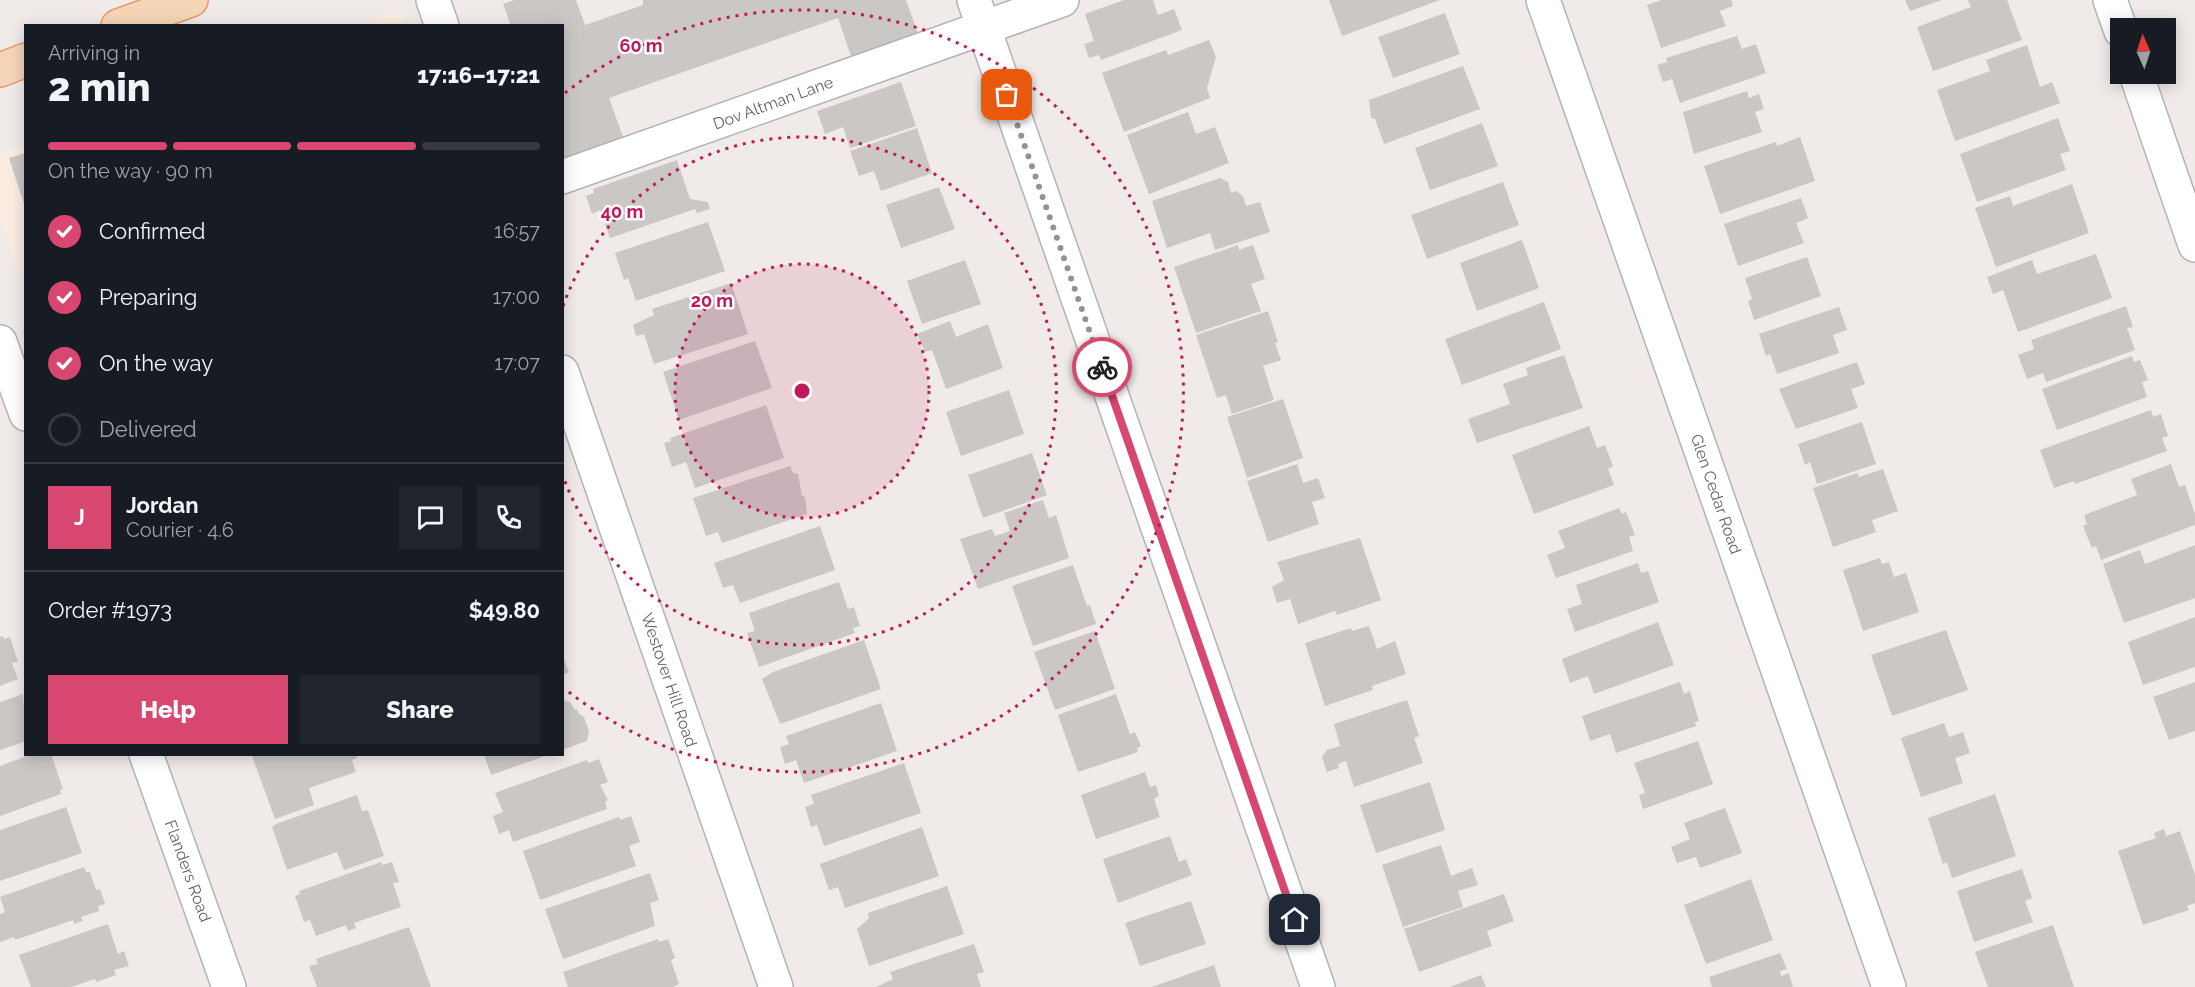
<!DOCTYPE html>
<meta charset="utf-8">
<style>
:root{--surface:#171b24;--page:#20242c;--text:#f1f3f6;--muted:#9ea1a6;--line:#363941;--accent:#d7476f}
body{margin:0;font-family:Raleway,sans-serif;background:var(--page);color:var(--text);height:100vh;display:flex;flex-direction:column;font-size:22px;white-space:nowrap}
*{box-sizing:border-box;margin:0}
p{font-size:20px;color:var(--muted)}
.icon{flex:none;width:33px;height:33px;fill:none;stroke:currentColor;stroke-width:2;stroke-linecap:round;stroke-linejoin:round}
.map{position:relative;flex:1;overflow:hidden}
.details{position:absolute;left:24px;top:24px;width:540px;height:732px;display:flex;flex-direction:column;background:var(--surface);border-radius:0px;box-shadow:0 3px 15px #0003}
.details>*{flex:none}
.needle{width:39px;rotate:357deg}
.tools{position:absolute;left:2110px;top:18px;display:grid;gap:12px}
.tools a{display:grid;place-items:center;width:66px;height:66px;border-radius:0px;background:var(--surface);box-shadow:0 3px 15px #0003;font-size:30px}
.pin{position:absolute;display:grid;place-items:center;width:51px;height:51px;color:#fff;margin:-26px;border-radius:12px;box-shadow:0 3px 9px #0006}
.courier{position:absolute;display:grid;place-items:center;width:60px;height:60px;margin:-30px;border:4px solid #d7476f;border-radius:50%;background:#fff;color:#222;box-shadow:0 2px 8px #0007}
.headline em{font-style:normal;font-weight:800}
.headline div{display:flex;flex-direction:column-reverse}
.headline{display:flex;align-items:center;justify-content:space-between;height:102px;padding:0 24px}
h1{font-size:39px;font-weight:800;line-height:45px}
.bar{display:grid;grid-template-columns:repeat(4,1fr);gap:9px 6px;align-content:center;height:72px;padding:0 24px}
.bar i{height:8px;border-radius:4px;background:var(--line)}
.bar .selected{background:var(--accent)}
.bar p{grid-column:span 4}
.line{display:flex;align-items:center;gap:15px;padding:0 24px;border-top:2px solid var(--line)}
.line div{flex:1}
.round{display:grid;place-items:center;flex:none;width:63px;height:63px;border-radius:0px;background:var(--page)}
ol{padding:0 24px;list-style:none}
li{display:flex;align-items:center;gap:18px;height:66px}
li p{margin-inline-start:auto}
li .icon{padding:6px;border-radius:50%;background:var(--accent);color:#fff;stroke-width:4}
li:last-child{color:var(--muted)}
li i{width:33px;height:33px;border:3px solid var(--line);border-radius:50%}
.cta{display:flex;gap:12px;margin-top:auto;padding:12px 24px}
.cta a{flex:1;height:69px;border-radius:0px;background:var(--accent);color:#fff;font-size:24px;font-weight:800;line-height:69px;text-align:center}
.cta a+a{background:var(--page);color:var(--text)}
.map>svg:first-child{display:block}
.commercial{fill:#fbece2}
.building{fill:#cbc7c5}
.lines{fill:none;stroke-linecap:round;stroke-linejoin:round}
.minor-casing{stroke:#b0b4b6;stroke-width:36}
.major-casing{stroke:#e3996e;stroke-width:36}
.minor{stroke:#fff;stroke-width:33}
.major{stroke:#f6d5b6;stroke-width:33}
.done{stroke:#929494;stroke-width:6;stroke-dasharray:0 10.8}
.route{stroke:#d7476f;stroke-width:8}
.ring{fill:none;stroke:#c2185b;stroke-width:3;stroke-dasharray:3 6}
.labels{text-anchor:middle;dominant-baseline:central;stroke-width:5;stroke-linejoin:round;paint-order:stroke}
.street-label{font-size:16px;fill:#5f6566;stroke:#fff}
.centre{fill:#c2185b;stroke:#fff;stroke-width:3}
.ring-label{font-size:18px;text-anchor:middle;font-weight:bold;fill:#c2185b;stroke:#fff;stroke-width:5;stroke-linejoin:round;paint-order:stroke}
</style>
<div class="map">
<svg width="2195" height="987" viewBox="0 0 2195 987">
<rect width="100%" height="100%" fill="#f0ebe8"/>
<path class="commercial" d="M401,11L407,25H359Z
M25,145V290L0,220V155Z"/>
<path class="building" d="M514,0H576L585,25L643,5V0H906L921,42L854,65L838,18L609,98L626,145L562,167V26H511L503,4Z
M1124,0H1153L1158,15L1174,9L1182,30L1101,60L1099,55L1089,58L1084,44L1094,41L1085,14Z
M1329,0H1440L1342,36Z
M1661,0H1731L1733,6L1720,11L1726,26L1661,48L1647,5Z
M1905,0H1942L1910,11Z
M1968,0H2007L2022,40L1933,71L1917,27L1971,7Z
M1445,13L1460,54L1393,78L1378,37Z
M1737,36L1742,49L1756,44L1766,73L1680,103L1672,79L1663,82L1657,65L1667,62L1666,58Z
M1209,40L1216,57L1207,88L1210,98L1124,132L1102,73L1166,50L1168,55Z
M2027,45L2040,87L2052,82L2060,103L1955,141L1937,90L1990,71L1986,60Z
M1463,66L1480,109L1384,144L1375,119L1371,118L1369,100Z
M901,82L916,126L850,148L843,127L825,134L817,111Z
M1747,91L1749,98L1759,94L1764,109L1755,112L1762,132L1694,154L1683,112Z
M1188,112L1196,134L1215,127L1229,163L1149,194L1127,135Z
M2058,118L2070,151L2060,154L2066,170L1977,202L1960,154Z
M1482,123L1498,166L1430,190L1415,148Z
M917,128L932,173L881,191L874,171L859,176L850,151Z
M1800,137L1815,181L1720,214L1704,166L1776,142L1777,146Z
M26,153V207H25L9,158Z
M677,160L690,199L708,202L710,209L697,213L695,209L610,238L600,210L592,214L586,196L594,193L593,189Z
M1220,178L1228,182L1231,193L1236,191L1243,196L1246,206L1260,202L1270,232L1215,250L1210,233L1167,248L1152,201Z
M1503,182L1519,225L1427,259L1411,215Z
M2072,184L2089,233L1996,267L1975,208L2010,196L2013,206Z
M939,187L955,229L901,248L886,205Z
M1801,198L1808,218L1796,223L1804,243L1738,266L1724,224Z
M708,222L725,271L636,301L628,278L624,280L615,253Z
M1522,240L1539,288L1477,311L1460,263Z
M1238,245L1239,250L1253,245L1265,279L1251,284L1261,311L1196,333L1174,267Z
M2096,254L2112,298L2018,332L2003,290L1993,294L1987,277L2032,260L2037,274Z
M1807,257L1821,296L1754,320L1748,301L1752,299L1745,278Z
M965,260L981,304L922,324L907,281Z
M731,283L748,334L654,364L644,334L636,336L633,325L654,315L652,309Z
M1544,302L1561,349L1462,385L1445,339Z
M2126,306L2133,327L2127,328L2135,350L2046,382L2043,373L2027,379L2018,355L2034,349L2031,340Z
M1839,307L1847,330L1833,335L1839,353L1777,374L1770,354L1766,356L1759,334Z
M1268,311L1278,342L1275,343L1281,360L1263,366L1274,400L1232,414L1226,395L1217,398L1196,335Z
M950,321L956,337L988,324L1003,368L946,389L932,350L925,352L917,334Z
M755,341L772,388L679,420L663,372Z
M1564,355L1583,408L1477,443L1468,419L1510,404L1503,384L1528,375L1526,368Z
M2132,356L2134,362L2140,360L2148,380L2142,382L2147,397L2057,430L2042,389Z
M1857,362L1865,384L1851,389L1858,408L1796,429L1779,389Z
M1009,390L1024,434L961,456L946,412Z
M1283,399L1303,458L1247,478L1227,417Z
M766,405L784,458L695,488L686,462L672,467L664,443L671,441L670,438Z
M2151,410L2153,417L2161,414L2168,436L2162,438L2167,451L2075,484L2074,481L2054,488L2040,450Z
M1862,422L1876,464L1817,484L1810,462L1805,465L1798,444Z
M1589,426L1597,448L1605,445L1613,466L1608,469L1614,485L1534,514L1512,455Z
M1032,453L1047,495L983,518L968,475Z
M1297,464L1303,483L1318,478L1325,498L1312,502L1319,524L1268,542L1247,481Z
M2171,464L2179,487L2185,485L2195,514V525L2101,560L2096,546L2092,548L2083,526L2087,524L2084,515L2137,495L2131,479Z
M790,466L793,473L798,474L802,496L805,497L807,514L722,543L718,532L706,536L693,498Z
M1883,469L1898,511L1872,520L1876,532L1833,547L1813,488L1857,473L1859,477Z
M1043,500L1049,518L1056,515L1069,558L978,589L960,539L992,529L995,536L1010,531L1004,513Z
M1619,508L1622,514L1626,512L1635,535L1629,537L1633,551L1556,578L1547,555L1565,548L1558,531Z
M820,526L835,570L740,603L733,585L723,588L714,563Z
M1360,538L1381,600L1337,615L1335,611L1298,624L1290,599L1277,603L1272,587L1284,580L1277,562Z
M2195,545V598L2124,623L2103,564L2140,550L2145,564Z
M1880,558L1882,564L1889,562L1894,577L1906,573L1919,612L1863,631L1843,570Z
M1638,563L1641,573L1648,571L1659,602L1575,632L1567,609L1582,604L1576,585Z
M1073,565L1087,606L1090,605L1096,624L1033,646L1012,586Z
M839,582L848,609L854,607L860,626L853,628L855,633L759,667L747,633L755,631L749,613Z
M2195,617V667L2143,685L2128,642Z
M1658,622L1674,665L1594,694L1588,676L1570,683L1562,659Z
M1369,626L1377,649L1395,641L1406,674L1372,686L1373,690L1325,706L1305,643L1351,628L1352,631Z
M1946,630L1968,690L1892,716L1871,655Z
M1095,631L1115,689L1055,710L1034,652Z
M3,636L4,639L10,637L18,662L12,663L18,679L0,686V637Z
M864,640L881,689L780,724L762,679L773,672Z
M562,654L569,672L562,675Z
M1680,682L1684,694L1690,691L1699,721L1695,722L1696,726L1616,753L1610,734L1590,741L1582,716Z
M2195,682V731L2169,740L2153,697Z
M23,694L26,741L0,750V702Z
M1116,694L1130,734L1135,732L1141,746L1137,748L1138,752L1078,772L1058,715Z
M562,700L570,702L575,710L577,709L579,714L584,717L589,731L587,741L562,750Z
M1407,700L1419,736L1414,738L1423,763L1354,787L1346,761L1338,764L1339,768L1327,772L1322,757L1327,750L1340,746L1334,724Z
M881,703L897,751L804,783L796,760L785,764L780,747L789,744L786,736Z
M1944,723L1949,737L1963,732L1970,753L1955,758L1963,783L1921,797L1901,738Z
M1698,741L1713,784L1643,809L1639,795L1645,793L1634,763Z
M32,754H51L63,789L60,790L61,794L0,816V766Z
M257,754H356L357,758L352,760L356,772L309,788L314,805L275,819L252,756Z
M484,754H548V755L491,775Z
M599,759L608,782L600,785L608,800L605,802L607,809L513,842L509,830L499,834L493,816L503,812L495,793L587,760L588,763Z
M904,763L921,813L824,846L817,825L811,827L805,807L814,804L811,795Z
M1145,772L1150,787L1156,785L1159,796L1154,799L1160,817L1096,839L1081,795Z
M1430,782L1445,830L1376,853L1360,805Z
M1995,794L2016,856L1952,878L1947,862L1943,864L1928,818Z
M357,795L362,811L368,810L384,856L344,870L337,852L287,870L272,827L276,824Z
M66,807L82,853L0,881V830Z
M1725,808L1742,853L1700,868L1696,857L1677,863L1671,847L1690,839L1684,823Z
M631,816L640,842L629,846L636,866L540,900L523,851L619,817L620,820Z
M922,827L939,876L845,908L838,887L829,890L820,864Z
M2164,829L2166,836L2180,831L2195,875V903L2187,906L2189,910L2143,925L2118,851L2156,838L2154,833Z
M1170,836L1179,862L1186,859L1192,875L1118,903L1103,859Z
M1441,845L1451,876L1472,868L1478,885L1458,891L1463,907L1403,927L1382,865Z
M381,862L382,865L392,862L399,882L393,883L401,907L354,923L356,928L348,931L346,925L316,936L310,920L304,922L295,896L300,894L299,891Z
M84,867L86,872H90L96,890L100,889L105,904L98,906L99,911L81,917L83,921L74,924L73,920L15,940L14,937L0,942V914L5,912L0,897Z
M2022,869L2032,898L2025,901L2033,922L1974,942L1957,891Z
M650,873L659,900L650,903L655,926L563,959L545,909Z
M1751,879L1773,940L1706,964L1684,905Z
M947,886L964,934L869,966L857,929L869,918L868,913Z
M1504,894L1514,921L1487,931L1492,946L1419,972L1404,929Z
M1191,901L1206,944L1140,966L1125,923Z
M108,924L118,954L124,951L129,966L114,970L116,975L96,982L95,979L71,987H31L19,955Z
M2053,925L2074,987H1988L1975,952Z
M409,927L431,987H317L309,966L318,964L316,959Z
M658,939L659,942L668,939L675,958L671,960L679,984L673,987H568L563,972Z
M974,944L984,972L977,974L981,987H876L893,979L890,972Z
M1780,953L1787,969L1780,971L1781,976L1789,973L1793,987H1712L1709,977Z
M1214,965L1221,987H1152Z
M1481,975L1486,987H1450Z"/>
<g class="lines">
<defs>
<path id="minor" d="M433,0L442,26
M974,0L1318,987
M1543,0L1889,987
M2110,0L2121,31
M2136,74L2195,245
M562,177L1062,0
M0,342L26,414
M562,372L776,987
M146,754L229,987"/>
<path id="major" d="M118,26L191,0
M0,70L26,60"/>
</defs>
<use href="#minor" class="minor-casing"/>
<use href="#major" class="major-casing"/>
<use href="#minor" class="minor"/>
<use href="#major" class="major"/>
</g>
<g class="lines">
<path class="done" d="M1007,95L1102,367"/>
<path class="route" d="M1102,367L1295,920"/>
</g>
<circle cx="802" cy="391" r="127" fill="#c2185b" fill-opacity=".12"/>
<g class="ring">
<circle cx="802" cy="391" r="127"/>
<path d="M563 306A254 254 0 1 1 563 476"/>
<path d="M565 93A381 381 0 1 1 565 689"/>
</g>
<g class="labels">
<g class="street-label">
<text transform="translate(773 103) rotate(-20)">Dov Altman Lane</text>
<text transform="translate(1716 494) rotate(71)">Glen Cedar Road</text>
<text transform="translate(669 680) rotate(71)">Westover Hill Road</text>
<text transform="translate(188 871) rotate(70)">Flanders Road</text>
</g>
</g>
<circle cx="802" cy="391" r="9" class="centre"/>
<g class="ring-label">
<text x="641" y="52">60 m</text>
<text x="622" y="218">40 m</text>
<text x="712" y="307">20 m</text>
</g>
</svg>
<div class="tools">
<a><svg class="needle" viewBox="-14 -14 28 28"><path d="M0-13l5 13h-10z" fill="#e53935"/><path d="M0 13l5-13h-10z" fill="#9ea1a6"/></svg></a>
</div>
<div class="pin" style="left:1007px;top:95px;background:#ea580c"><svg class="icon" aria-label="bag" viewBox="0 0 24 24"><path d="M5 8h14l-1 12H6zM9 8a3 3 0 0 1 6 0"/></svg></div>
<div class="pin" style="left:1295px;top:920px;background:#1f2937"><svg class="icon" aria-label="home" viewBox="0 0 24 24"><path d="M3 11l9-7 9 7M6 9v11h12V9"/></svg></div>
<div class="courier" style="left:1102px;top:367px"><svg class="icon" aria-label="bike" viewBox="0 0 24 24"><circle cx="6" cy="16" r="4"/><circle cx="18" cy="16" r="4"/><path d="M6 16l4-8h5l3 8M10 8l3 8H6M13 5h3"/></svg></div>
<section class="details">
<div class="headline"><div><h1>2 min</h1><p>Arriving in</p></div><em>17:16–17:21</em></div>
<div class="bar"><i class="selected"></i><i class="selected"></i><i class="selected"></i><i></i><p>On the way · 90 m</p></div>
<ol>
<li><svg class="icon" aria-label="check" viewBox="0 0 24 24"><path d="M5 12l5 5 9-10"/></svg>Confirmed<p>16:57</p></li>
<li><svg class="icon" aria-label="check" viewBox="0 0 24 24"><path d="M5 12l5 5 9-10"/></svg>Preparing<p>17:00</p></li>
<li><svg class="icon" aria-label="check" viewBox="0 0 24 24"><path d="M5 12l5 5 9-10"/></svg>On the way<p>17:07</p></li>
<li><i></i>Delivered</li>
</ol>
<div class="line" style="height:108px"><b class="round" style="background:var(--accent);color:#fff">J</b><div><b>Jordan</b><p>Courier · 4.6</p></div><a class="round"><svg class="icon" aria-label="chat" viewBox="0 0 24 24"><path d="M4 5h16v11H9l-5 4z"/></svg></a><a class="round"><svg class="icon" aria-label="phone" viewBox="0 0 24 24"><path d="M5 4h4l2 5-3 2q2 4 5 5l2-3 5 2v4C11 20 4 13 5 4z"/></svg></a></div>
<div class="line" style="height:78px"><div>Order #1973</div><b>$49.80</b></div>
<div class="cta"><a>Help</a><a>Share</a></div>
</section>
</div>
